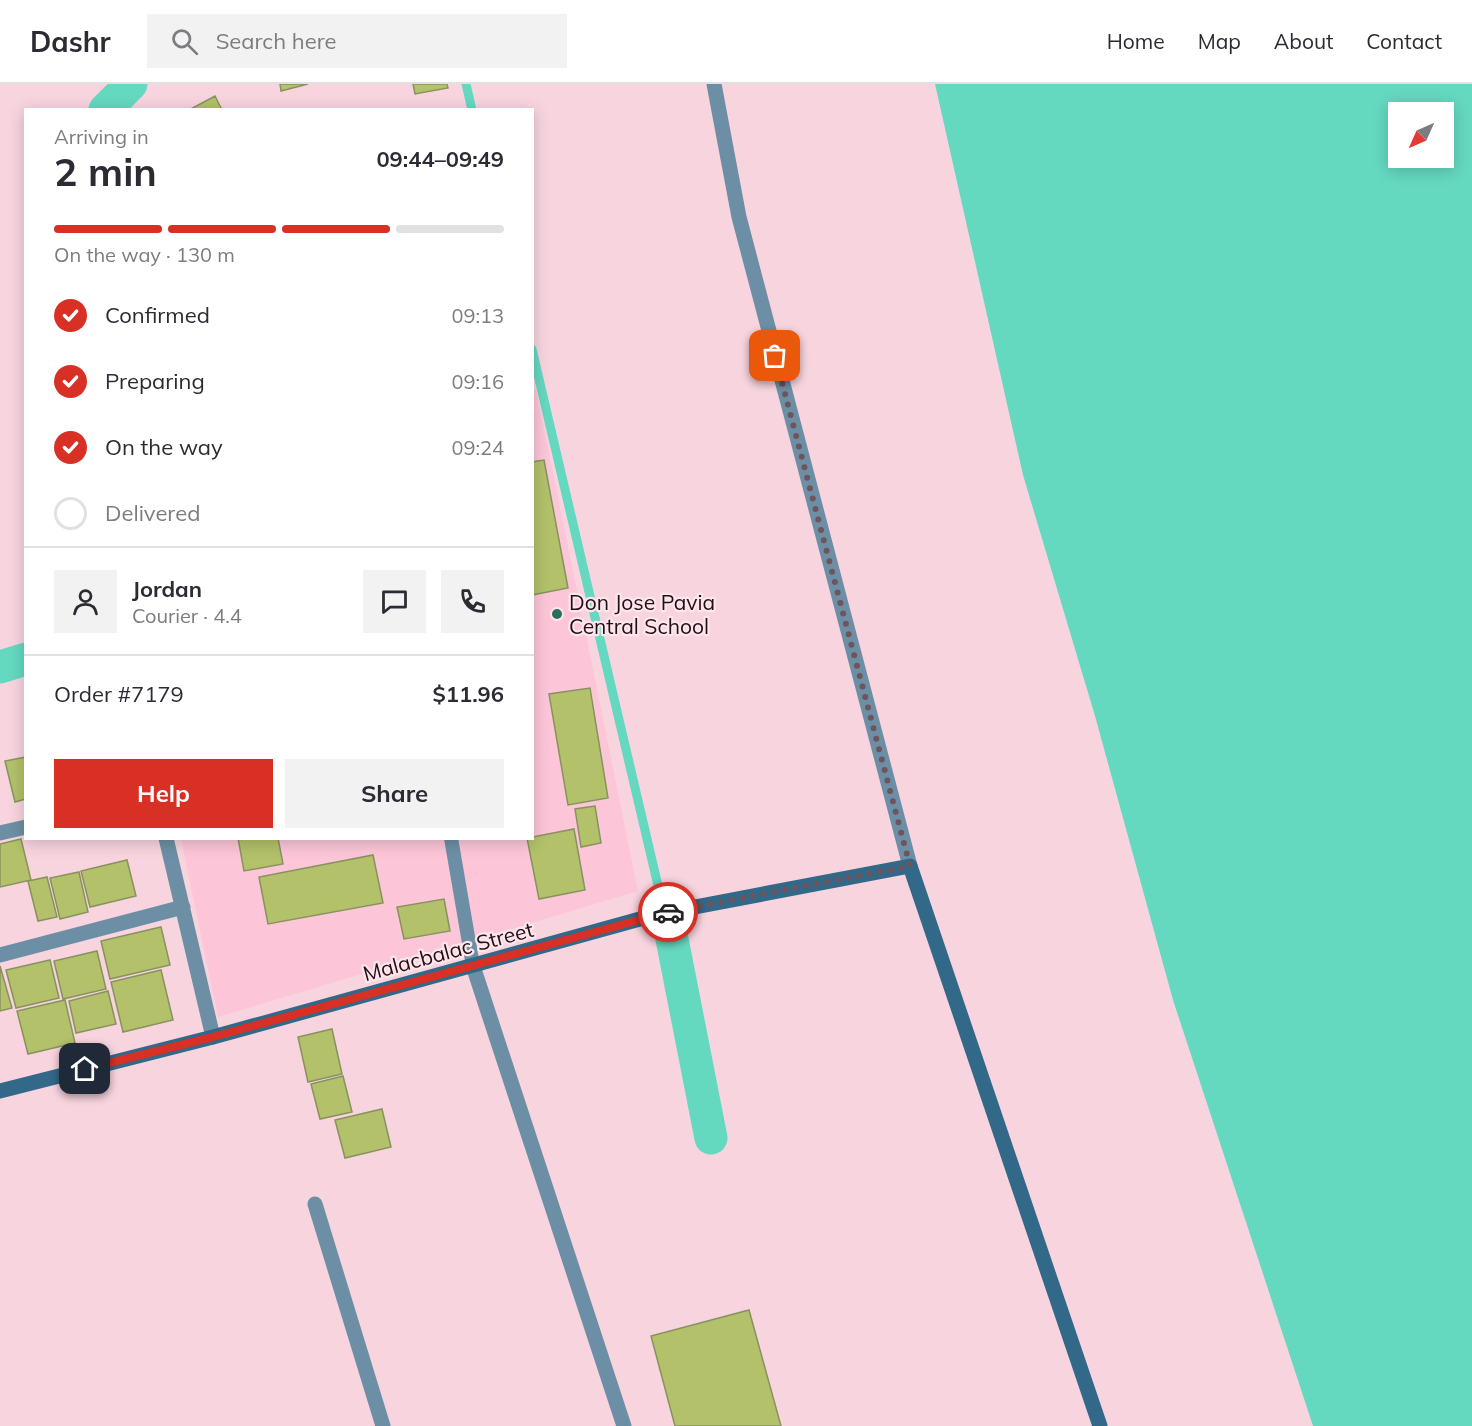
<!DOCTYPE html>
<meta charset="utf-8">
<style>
:root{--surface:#fff;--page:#f2f2f3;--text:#2b2b33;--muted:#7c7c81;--line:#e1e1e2;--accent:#d93025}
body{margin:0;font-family:Mulish,sans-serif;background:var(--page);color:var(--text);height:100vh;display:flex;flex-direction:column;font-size:22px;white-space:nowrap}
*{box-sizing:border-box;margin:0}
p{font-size:20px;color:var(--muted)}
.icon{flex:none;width:33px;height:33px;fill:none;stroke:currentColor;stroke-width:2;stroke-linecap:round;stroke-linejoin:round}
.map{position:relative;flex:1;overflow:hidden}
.side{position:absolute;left:24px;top:24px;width:510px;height:732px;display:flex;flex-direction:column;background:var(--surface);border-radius:0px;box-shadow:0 3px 15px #0003}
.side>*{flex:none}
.needle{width:39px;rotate:225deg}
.tools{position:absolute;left:1388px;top:18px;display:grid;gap:12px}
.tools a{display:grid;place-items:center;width:66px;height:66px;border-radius:0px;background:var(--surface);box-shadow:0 3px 15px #0003;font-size:30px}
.pin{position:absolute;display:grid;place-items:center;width:51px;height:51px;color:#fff;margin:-26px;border-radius:12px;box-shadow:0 3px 9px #0006}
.courier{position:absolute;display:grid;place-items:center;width:60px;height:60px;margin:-30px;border:4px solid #d93025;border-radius:50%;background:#fff;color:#222;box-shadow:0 2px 8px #0007}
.overview em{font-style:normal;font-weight:700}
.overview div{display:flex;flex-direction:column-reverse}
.overview{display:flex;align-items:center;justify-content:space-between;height:102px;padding:0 30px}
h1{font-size:39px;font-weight:700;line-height:45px}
.bar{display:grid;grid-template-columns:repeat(4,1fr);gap:9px 6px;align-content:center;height:72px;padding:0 30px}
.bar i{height:8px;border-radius:4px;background:var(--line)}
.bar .on{background:var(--accent)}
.bar p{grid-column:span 4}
.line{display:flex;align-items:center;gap:15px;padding:0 30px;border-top:2px solid var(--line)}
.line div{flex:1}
.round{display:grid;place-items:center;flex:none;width:63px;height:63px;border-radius:0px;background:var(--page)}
ol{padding:0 30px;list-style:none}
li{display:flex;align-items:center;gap:18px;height:66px}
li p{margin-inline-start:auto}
li .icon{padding:6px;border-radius:50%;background:var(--accent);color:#fff;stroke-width:4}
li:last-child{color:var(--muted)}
li i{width:33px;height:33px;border:3px solid var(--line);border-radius:50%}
.button{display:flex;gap:12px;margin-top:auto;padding:12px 30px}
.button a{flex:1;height:69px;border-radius:0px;background:var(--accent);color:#fff;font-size:24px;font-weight:700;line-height:69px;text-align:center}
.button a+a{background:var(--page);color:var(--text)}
header{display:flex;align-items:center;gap:36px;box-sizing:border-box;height:84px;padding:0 30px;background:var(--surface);border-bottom:2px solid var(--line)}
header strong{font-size:28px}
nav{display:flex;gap:33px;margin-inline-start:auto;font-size:21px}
.search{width:420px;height:54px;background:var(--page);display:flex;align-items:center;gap:15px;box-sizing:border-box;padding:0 21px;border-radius:0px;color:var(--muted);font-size:22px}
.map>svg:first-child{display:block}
.built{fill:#fcc6d8}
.water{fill:#65d9c0;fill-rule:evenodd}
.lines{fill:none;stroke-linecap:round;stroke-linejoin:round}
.stream{stroke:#65d9c0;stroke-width:9}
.canal{stroke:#65d9c0;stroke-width:33}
.building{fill:#b2c16a;stroke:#89925f;stroke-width:1.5}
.lane{stroke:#6d8fa5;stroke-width:14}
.street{stroke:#6d8fa5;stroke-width:15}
.secondary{stroke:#326888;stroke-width:15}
.done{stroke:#6e545c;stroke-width:6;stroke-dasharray:0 10.8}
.route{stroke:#d93025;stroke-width:8}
.poi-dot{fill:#2a6e5f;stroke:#fde5ec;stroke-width:2}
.labels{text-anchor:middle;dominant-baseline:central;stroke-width:4.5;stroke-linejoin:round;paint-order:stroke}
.poi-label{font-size:21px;fill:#230f16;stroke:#fde5ec;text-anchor:start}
.street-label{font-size:21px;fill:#230f16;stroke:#fde5ec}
</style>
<header>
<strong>Dashr</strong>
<div class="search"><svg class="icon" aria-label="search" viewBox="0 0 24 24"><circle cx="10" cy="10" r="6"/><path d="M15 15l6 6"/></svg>Search here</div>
<nav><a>Home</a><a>Map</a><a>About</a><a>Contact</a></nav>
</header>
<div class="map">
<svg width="1472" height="1342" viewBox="0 0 1472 1342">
<rect width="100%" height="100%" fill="#f8d4df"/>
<path class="built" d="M536,305L638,807L218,933L181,755L532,754V306Z"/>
<path class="water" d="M935,0H1472V1342H1313L1173,916L1095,632L1023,391ZM1398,28H1443V74H1398Z"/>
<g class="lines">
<path class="stream" d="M466,0L472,26
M532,265L659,806"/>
<path class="canal" d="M105,26L131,0
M0,583L26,575
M671,850L711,1054"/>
</g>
<path class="building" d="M280,0H308L281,7Z
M413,0H447L448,4L415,10Z
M215,12L222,26H189Z
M544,376L568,504L532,511V378Z
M590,604L608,714L568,721L549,610Z
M26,673V715L15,718L5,677Z
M595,722L601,759L581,763L575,725Z
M574,745L585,806L539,815L527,754Z
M238,754H278L283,780L244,787Z
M21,755L31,796L0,803V760Z
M373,771L383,819L268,840L259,793Z
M127,776L136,812L90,823L81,787Z
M79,788L88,828L60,835L50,794Z
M47,793L57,833L38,837L28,797Z
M444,815L450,847L404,855L397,823Z
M161,843L170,881L110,895L101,857Z
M97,867L106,905L63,915L54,877Z
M50,876L59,914L16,924L6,886Z
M0,882L12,924L0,927Z
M161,886L173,936L123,948L111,898Z
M108,907L116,940L76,949L69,917Z
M65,916L75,959L28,970L17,927Z
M332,945L342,990L308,998L298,953Z
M343,992L352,1028L320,1035L311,1000Z
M382,1025L391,1063L345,1074L335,1036Z
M749,1226L781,1342H675L651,1252Z"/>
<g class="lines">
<path class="lane" d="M451,754L473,882"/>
<path class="street" d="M714,0L739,133L910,782
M0,749L26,743
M166,754L213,953
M0,871L183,823
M473,882L624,1342
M315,1120L383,1342"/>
<path class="secondary" d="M0,1007L213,953L658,830L910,782L1100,1342"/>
</g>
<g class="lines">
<path class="done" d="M668,828L910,782L775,272"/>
<path class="route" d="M85,985L213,953L668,828"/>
</g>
<circle class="poi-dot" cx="557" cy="530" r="6"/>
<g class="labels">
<g class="poi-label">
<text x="569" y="518">Don Jose Pavia<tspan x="569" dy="24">Central School</tspan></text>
</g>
<g class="street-label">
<text transform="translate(448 867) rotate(-15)">Malacbalac Street</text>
</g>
</g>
</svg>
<div class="tools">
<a><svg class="needle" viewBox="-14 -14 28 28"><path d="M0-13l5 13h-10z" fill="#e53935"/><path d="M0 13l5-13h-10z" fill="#7c7c81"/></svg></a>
</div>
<div class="pin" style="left:775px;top:272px;background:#ea580c"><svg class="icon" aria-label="bag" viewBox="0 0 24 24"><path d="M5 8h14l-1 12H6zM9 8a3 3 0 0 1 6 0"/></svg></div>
<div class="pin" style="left:85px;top:985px;background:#1f2937"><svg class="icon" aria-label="home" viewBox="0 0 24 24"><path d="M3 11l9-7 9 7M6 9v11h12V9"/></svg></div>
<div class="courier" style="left:668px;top:828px"><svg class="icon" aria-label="car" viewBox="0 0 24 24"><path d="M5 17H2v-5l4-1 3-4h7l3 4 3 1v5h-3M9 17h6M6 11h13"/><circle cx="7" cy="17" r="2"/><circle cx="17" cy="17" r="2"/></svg></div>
<section class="side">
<div class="overview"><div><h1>2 min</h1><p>Arriving in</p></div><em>09:44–09:49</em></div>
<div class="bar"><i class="on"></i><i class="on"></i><i class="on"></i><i></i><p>On the way · 130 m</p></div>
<ol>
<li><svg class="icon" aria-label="check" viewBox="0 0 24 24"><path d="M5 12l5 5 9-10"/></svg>Confirmed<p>09:13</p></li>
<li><svg class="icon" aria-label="check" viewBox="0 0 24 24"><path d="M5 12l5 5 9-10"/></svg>Preparing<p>09:16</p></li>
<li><svg class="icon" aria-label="check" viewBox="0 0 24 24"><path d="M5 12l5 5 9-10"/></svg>On the way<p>09:24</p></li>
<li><i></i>Delivered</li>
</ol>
<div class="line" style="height:108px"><a class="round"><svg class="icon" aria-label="person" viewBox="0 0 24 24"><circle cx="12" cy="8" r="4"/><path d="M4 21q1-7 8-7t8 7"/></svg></a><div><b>Jordan</b><p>Courier · 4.4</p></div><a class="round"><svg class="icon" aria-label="chat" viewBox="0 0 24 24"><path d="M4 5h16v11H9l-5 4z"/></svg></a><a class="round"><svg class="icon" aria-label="phone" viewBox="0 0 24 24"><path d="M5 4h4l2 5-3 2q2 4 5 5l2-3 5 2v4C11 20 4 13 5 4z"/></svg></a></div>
<div class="line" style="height:78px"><div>Order #7179</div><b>$11.96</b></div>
<div class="button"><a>Help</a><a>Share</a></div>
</section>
</div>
